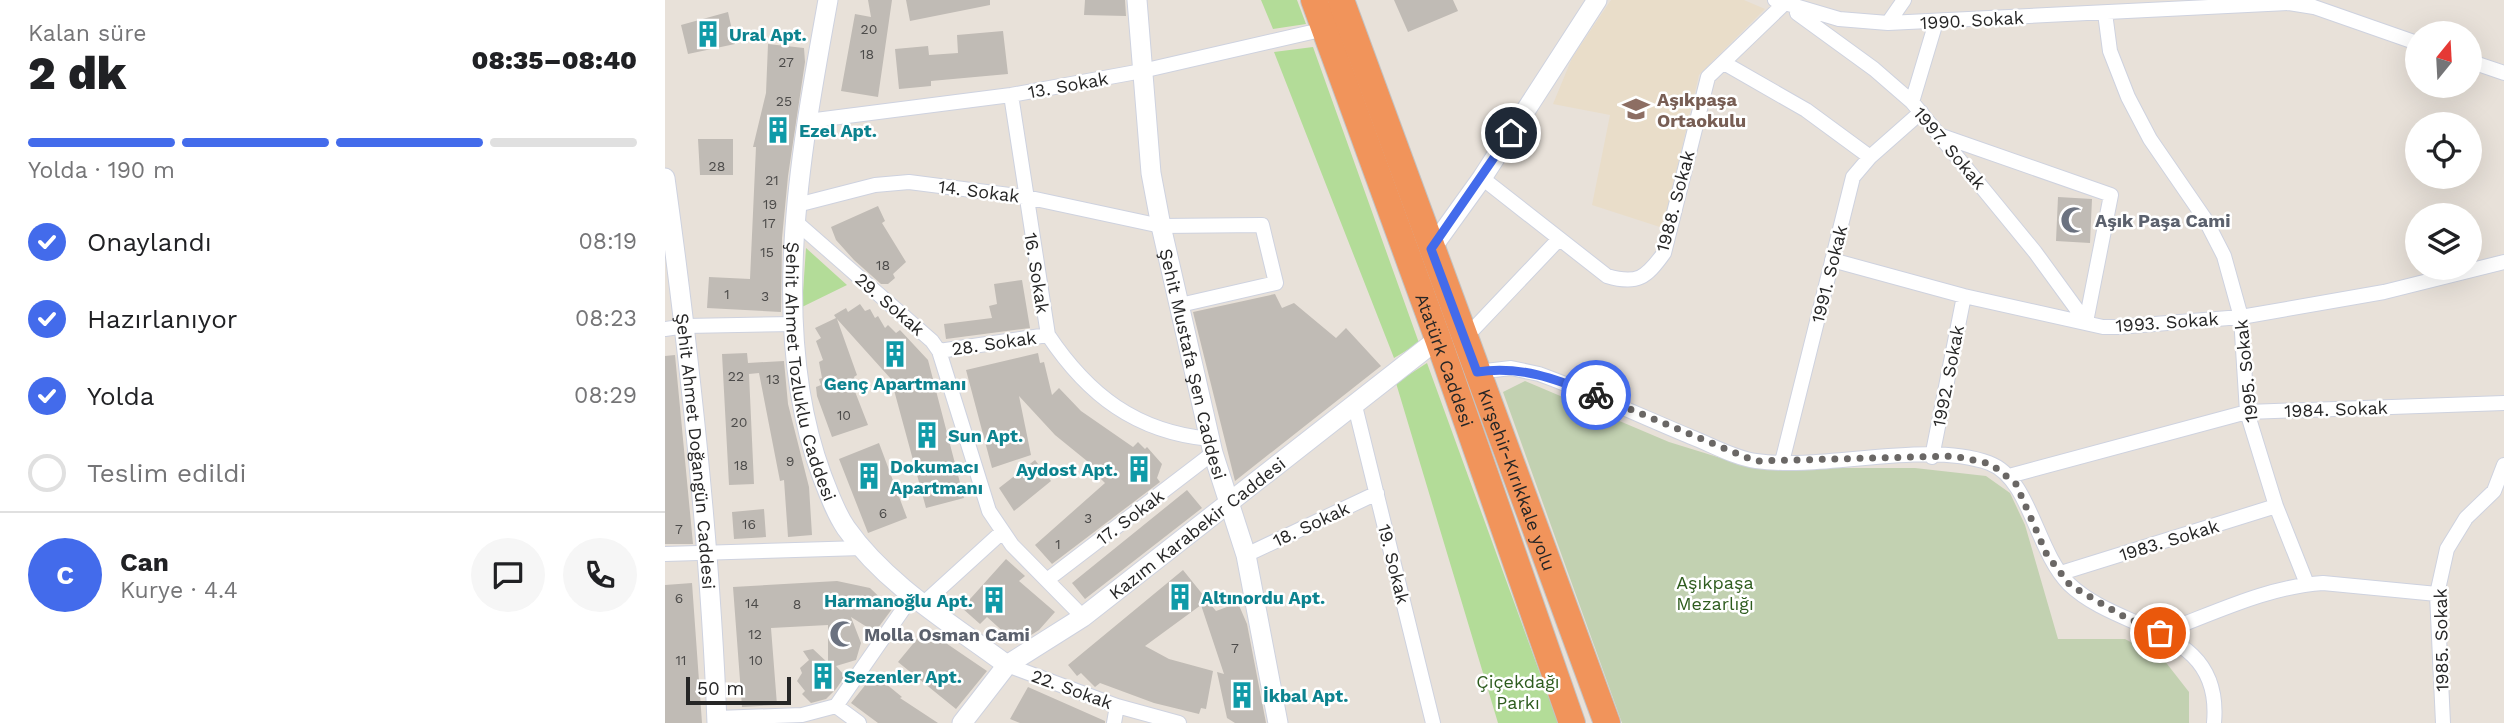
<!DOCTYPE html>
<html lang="tr">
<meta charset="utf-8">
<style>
:root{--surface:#fff;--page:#f6f6f6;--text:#202124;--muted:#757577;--line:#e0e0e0;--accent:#436beb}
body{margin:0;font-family:"Work Sans",sans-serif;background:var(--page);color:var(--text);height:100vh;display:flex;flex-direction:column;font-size:26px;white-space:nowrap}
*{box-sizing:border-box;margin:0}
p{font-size:23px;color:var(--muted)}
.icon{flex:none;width:38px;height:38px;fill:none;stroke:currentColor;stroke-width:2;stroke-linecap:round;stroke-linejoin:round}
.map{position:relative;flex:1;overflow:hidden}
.panel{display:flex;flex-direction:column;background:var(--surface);width:665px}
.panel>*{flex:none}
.needle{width:46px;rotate:18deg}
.controls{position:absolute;left:1740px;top:21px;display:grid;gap:14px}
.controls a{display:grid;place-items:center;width:77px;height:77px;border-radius:50%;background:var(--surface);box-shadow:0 7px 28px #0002;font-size:35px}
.scale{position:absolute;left:21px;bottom:18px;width:105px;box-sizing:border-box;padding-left:7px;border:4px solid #262626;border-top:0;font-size:19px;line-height:24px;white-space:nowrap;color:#262626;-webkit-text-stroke:5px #fff;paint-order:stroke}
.pin{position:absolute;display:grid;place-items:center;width:60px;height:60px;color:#fff;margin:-30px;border:4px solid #fff;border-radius:50%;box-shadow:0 2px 7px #0007}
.courier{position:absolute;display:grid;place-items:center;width:70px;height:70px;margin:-35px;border:5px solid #436beb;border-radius:50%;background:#fff;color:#222;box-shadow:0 2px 9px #0007}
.headline em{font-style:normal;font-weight:800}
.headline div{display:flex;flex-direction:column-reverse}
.headline{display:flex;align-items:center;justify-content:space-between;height:119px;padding:0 28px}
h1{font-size:46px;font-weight:800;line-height:52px}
.bar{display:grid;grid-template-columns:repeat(4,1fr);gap:10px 7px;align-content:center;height:84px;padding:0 28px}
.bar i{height:9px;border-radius:5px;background:var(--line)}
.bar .on{background:var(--accent)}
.bar p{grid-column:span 4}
.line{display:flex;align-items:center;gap:18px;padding:0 28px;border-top:2px solid var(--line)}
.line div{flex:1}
.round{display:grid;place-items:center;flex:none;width:74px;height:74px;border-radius:37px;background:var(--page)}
ol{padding:0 28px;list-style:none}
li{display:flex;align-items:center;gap:21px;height:77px}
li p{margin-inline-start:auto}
li .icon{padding:7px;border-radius:50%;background:var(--accent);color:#fff;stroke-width:4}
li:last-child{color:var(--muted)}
li i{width:38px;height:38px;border:4px solid var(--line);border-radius:50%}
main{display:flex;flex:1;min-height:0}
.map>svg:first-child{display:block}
.education{fill:#e9ddc9}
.green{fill:#b3dc98}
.cemetery{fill:#c2d1b1}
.building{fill:#c0bbb5}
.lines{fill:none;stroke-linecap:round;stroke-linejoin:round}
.street-casing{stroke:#ced2df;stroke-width:16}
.secondary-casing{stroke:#ced2df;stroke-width:21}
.highway-casing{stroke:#c2c2c2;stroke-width:28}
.street{stroke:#fff;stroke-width:14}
.secondary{stroke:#fff;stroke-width:19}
.highway{stroke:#f1945b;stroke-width:26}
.done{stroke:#6a6765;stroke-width:7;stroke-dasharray:0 12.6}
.route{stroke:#436beb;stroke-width:9}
.labels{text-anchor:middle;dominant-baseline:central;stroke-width:5;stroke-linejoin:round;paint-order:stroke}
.number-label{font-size:14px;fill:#4c4b4a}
.street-label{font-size:18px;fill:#262626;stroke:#fff}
.culture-label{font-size:18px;font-weight:bold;fill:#0d838f;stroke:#fff;text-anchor:start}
.education-label{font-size:18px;font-weight:bold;fill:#785e54;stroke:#fff;text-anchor:start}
.worship-label{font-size:18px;font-weight:bold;fill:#5b616d;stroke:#fff;text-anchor:start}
.park-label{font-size:18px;fill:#2e5c1e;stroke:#fff}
</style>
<main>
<section class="panel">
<div class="headline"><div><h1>2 dk</h1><p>Kalan süre</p></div><em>08:35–08:40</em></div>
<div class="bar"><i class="on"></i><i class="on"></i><i class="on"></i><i></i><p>Yolda · 190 m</p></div>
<ol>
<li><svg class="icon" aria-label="check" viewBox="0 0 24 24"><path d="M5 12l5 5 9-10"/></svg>Onaylandı<p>08:19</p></li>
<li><svg class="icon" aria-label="check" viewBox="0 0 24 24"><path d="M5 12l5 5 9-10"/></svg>Hazırlanıyor<p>08:23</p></li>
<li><svg class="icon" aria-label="check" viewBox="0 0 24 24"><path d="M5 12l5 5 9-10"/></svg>Yolda<p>08:29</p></li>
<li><i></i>Teslim edildi</li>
</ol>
<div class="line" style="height:126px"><b class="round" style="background:var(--accent);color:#fff">C</b><div><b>Can</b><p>Kurye · 4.4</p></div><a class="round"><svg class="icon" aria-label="chat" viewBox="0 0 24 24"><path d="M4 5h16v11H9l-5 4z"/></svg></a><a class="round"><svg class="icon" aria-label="phone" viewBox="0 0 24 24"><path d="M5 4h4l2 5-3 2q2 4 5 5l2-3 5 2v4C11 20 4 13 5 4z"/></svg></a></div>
</section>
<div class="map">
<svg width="1839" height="723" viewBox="0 0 1839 723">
<rect width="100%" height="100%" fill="#e8e1d9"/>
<path class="education" d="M946,0H1079L1100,9L1034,75L998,228L927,205L945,115L888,104L907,58Z"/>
<path class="green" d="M596,0H632L641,24L608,29Z
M648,47L754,343L729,358L609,52Z
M141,248L182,285L137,307Z
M762,363L893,723H833L731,383Z"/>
<path class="cemetery" d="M860,381L1004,442L1088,468H1250L1321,476L1345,493L1360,525L1393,639H1460L1499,660L1524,692V723H957L838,392Z"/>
<path class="building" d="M203,0H227L213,97L176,91L190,14L206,17Z
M241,0H325V5L245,21Z
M420,0H460L461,16L419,15Z
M729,0H788L793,11L743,32Z
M63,12L70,44L23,54L16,25Z
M338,31L343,74L266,81V86L234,89L230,49L263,46L264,55L293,53L292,35Z
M103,44L139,48L140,62L123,176L117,238L116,312L42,308L44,277L85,279L91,147H88L101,93Z
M33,139H68V175H35Z
M1393,197L1427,199L1425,243L1391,241Z
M213,206L220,221L217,223L241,262L228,274L230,278L223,284H216L189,260L171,240L166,227Z
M357,280L365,328L281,339L279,324L327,318L324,306L332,304L329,284Z
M610,294L617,308L629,303L671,338L681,328L716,366L570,481L528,312Z
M195,304L200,311L205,309L210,318L213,316L220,328L223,325L231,333L235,330L263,360L299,498L261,508L226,379L172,319L192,375L189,377L193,387L189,389L203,425L167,437L152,396L151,387L156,385L154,379L157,378L154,362L158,360L151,341L156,338L150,328L171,318L169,315L181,308L183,312Z
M82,353L83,363L119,361L123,404L144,487L147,535L123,537L119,480L115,481L94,373L84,374L89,484L64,485L57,354Z
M373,353L375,363L379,362L387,395L394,388L416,411L468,447L473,442L480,449L482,447L497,464L492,478L495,482L387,564L370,545L440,483L434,477L438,474L390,435L354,396L366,455L327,468L301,370Z
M10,355L28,544H0V356Z
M214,443L242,518L203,533L174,459Z
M370,460L386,481L349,511L334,488Z
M522,490L537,508L420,599L407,583Z
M99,509L101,537L69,539L67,512Z
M341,559L360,576L354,581L390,612L374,630L352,644L322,617L315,624L297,608Z
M518,570L551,611L573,603L582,624L601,723H570L562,718L552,672L559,674L536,605L480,646L504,659L548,671L541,709L536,708L534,714L489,703L435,683L430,687L416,673L412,676L403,665Z
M172,581L205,588L227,609L210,632L186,617L196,643L191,660L171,666L180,676L171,689L161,699L146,703L137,694L140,691L132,681L137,673L135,668L144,660L138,651L148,649L163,663V625L106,628L112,705L77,707L68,587Z
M27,583L37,723H0V585Z
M257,633L263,638L266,635L272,637L322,671L291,709L233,662Z
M209,674L237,697L235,698L273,723H213L186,703Z
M363,687L440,721V723H355L345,719Z"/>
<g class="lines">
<defs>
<path id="street" d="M1110,0L1174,19L1223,23L1624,3L1649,7L1752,43
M1132,13L1209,69L1247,102L1370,252L1421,322
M1440,13L1445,51L1463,97L1485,139L1540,219L1559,256L1576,317L1582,412L1611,506L1642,584
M1223,23L1239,0
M1804,61L1839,73
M1059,63L1141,110L1205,157
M346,95L383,335C423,395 471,432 545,439
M1247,102L1271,22
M143,121L346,95L477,71L660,29
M1277,136L1446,195L1421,322
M817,178L942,276C972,285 981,278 999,253L1043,77L1123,0
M132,205L210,185L244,182L361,197L496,226L597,225L611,283L515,305
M131,222L267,341L274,351L324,511L347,545L418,617
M1167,260L1299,296L1438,327H1453L1576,317L1719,292L1839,262
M0,329L21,326L130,324
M799,339L894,239
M274,351L383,335
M812,372L846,368L874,374C926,393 976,416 1026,437C1047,445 1069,458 1091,461C1160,471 1259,440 1324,463C1365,478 1371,551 1404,584C1456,634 1558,626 1549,723
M690,406L768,723
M1267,457L1299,296
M1117,462L1188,177L1205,157L1256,112
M1344,476L1582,412L1839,403
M0,554L197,548
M581,555L712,493
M1396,573L1611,506
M382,580L548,453
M259,603L337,532
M1495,633C1548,614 1600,587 1658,583L1772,594
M342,665L452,706L514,723
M171,706L248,595
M52,718L137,715L171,706L194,723
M449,723L452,706
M1778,723L1772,594L1782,549L1801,518L1829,491L1839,465"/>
<g id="secondary">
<path id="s1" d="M163,0C136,149 102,329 157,476C164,494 170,512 181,528C221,585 287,624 342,665"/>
<path id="s2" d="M472,0L486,173L496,226L548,453L581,555L613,723"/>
<path id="s3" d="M0,178C25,359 45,540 52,723"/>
<path d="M766,249L817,178L932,0"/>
<path id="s4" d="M297,723L342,665L418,617L773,339"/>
</g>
<g id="highway">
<path id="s5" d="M649,0L773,339L907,723"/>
<path id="s6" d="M676,0L942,723"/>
</g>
</defs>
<use href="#street" class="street-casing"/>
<use href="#secondary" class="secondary-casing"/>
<use href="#highway" class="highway-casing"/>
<use href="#street" class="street"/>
<use href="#secondary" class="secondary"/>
<use href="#highway" class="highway"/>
</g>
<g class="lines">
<path class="done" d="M931,395L1090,461L1289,456L1326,464L1351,484L1382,555L1405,585L1456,615L1495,633"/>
<path class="route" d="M846,133L766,249L812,372C855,365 891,379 931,395"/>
</g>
<defs>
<symbol id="building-bare" viewBox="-9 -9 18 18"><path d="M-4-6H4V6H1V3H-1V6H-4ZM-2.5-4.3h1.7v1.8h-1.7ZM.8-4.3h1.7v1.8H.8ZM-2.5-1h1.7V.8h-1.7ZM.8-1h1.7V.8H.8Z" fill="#0f9aa8" stroke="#fff" stroke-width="2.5" paint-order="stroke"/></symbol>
<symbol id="school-bare" viewBox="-9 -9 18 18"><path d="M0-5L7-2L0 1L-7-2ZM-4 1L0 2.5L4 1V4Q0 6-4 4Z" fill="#8d6e63" stroke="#fff" stroke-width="2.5" paint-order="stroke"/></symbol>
<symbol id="mosque-bare" viewBox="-9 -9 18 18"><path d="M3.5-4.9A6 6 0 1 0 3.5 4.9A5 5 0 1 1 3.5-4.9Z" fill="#6b7280" stroke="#fff" stroke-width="2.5" paint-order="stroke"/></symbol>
</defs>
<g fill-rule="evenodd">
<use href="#building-bare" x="24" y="15" width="38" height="38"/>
<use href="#school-bare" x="952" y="90" width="38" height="38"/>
<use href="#building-bare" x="94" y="111" width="38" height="38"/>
<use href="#mosque-bare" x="1390" y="201" width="38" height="38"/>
<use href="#building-bare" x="211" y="335" width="38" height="38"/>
<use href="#building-bare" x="243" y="416" width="38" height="38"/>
<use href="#building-bare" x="455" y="450" width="38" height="38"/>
<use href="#building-bare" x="185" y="457" width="38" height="38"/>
<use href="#building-bare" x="496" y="578" width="38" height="38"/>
<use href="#building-bare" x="310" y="581" width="38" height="38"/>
<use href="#mosque-bare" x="159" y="615" width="38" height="38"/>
<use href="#building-bare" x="139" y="657" width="38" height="38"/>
<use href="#building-bare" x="558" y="676" width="38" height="38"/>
</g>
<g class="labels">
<g class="number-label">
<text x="204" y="29">20</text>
<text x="202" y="54">18</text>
<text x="121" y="62">27</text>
<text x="119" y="101">25</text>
<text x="52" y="166">28</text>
<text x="107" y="180">21</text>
<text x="105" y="204">19</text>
<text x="104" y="223">17</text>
<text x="102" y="252">15</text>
<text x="218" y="265">18</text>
<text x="62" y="294">1</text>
<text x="100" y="296">3</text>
<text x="71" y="376">22</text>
<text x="108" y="379">13</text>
<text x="179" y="415">10</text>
<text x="74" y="422">20</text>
<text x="125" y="461">9</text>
<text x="76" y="465">18</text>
<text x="218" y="513">6</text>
<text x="423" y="518">3</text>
<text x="84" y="524">16</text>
<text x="14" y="529">7</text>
<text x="393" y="544">1</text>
<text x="14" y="598">6</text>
<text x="87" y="603">14</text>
<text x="132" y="604">8</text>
<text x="90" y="634">12</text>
<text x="570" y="648">7</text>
<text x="16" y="660">11</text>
<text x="91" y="660">10</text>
</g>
<g class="street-label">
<text transform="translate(1307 20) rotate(-3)">1990. Sokak</text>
<text transform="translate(403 85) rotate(-10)">13. Sokak</text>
<text transform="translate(1285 148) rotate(50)">1997. Sokak</text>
<text transform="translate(314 191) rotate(7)">14. Sokak</text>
<text transform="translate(1010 201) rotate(-75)">1988. Sokak</text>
<text transform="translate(372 273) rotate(81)">16. Sokak</text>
<text transform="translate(1164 274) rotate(-76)">1991. Sokak</text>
<text transform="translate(225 304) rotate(41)">29. Sokak</text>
<text transform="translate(1502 322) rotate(-4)">1993. Sokak</text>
<text transform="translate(329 343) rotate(-8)">28. Sokak</text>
<text stroke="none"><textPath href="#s5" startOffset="383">Atatürk Caddesi</textPath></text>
<text stroke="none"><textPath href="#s2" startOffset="369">Şehit Mustafa Şen Caddesi</textPath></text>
<text stroke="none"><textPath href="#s1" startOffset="376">Şehit Ahmet Tozluklu Caddesi</textPath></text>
<text transform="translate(1581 371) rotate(-96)">1995. Sokak</text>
<text transform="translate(1283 376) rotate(-79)">1992. Sokak</text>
<text transform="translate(1671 409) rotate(-2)">1984. Sokak</text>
<text stroke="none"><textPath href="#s3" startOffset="275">Şehit Ahmet Doğangün Caddesi</textPath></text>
<text stroke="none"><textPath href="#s6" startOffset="511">Kırşehir-Kırıkkale yolu</textPath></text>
<text transform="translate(465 517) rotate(-37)">17. Sokak</text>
<text transform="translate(646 524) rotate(-25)">18. Sokak</text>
<text stroke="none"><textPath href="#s4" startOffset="308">Kazım Karabekir Caddesi</textPath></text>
<text transform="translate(1504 540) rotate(-17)">1983. Sokak</text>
<text transform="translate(729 564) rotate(76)">19. Sokak</text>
<text transform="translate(1776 640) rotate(-91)">1985. Sokak</text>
<text transform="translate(407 689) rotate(20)">22. Sokak</text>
</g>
<g class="culture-label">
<text x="64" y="34">Ural Apt.</text>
<text x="134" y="130">Ezel Apt.</text>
<text x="230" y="383" text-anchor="middle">Genç Apartmanı</text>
<text x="283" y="435">Sun Apt.</text>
<text x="225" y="466">Dokumacı<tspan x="225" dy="21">Apartmanı</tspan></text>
<text x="453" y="469" text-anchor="end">Aydost Apt.</text>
<text x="536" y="597">Altınordu Apt.</text>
<text x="308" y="600" text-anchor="end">Harmanoğlu Apt.</text>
<text x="179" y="676">Sezenler Apt.</text>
<text x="598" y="695">İkbal Apt.</text>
</g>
<g class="education-label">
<text x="992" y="99">Aşıkpaşa<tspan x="992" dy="21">Ortaokulu</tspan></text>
</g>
<g class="worship-label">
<text x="1430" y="220">Aşık Paşa Cami</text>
<text x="199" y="634">Molla Osman Cami</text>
</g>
<g class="park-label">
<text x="1050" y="582">Aşıkpaşa<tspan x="1050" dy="21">Mezarlığı</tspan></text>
<text x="853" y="681">Çiçekdağı<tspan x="853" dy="21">Parkı</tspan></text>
</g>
</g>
</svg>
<div class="controls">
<a><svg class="needle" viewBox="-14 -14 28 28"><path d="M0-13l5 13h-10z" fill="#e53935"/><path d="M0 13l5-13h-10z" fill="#757577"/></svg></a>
<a><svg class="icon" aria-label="locate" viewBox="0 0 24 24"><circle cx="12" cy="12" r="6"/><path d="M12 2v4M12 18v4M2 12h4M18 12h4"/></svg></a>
<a><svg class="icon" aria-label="layers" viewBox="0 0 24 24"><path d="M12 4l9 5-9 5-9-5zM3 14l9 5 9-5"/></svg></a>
</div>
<div class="scale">50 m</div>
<div class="pin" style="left:1495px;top:633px;background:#ea580c"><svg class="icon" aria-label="bag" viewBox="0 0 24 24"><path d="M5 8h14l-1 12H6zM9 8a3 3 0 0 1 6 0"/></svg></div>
<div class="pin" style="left:846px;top:133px;background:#1f2937"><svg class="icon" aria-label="home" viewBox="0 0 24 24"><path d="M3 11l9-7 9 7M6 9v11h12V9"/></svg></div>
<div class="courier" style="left:931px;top:395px"><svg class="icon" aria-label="bike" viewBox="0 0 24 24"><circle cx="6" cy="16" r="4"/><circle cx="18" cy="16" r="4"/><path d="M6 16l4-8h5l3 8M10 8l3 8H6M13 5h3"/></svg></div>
</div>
</main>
